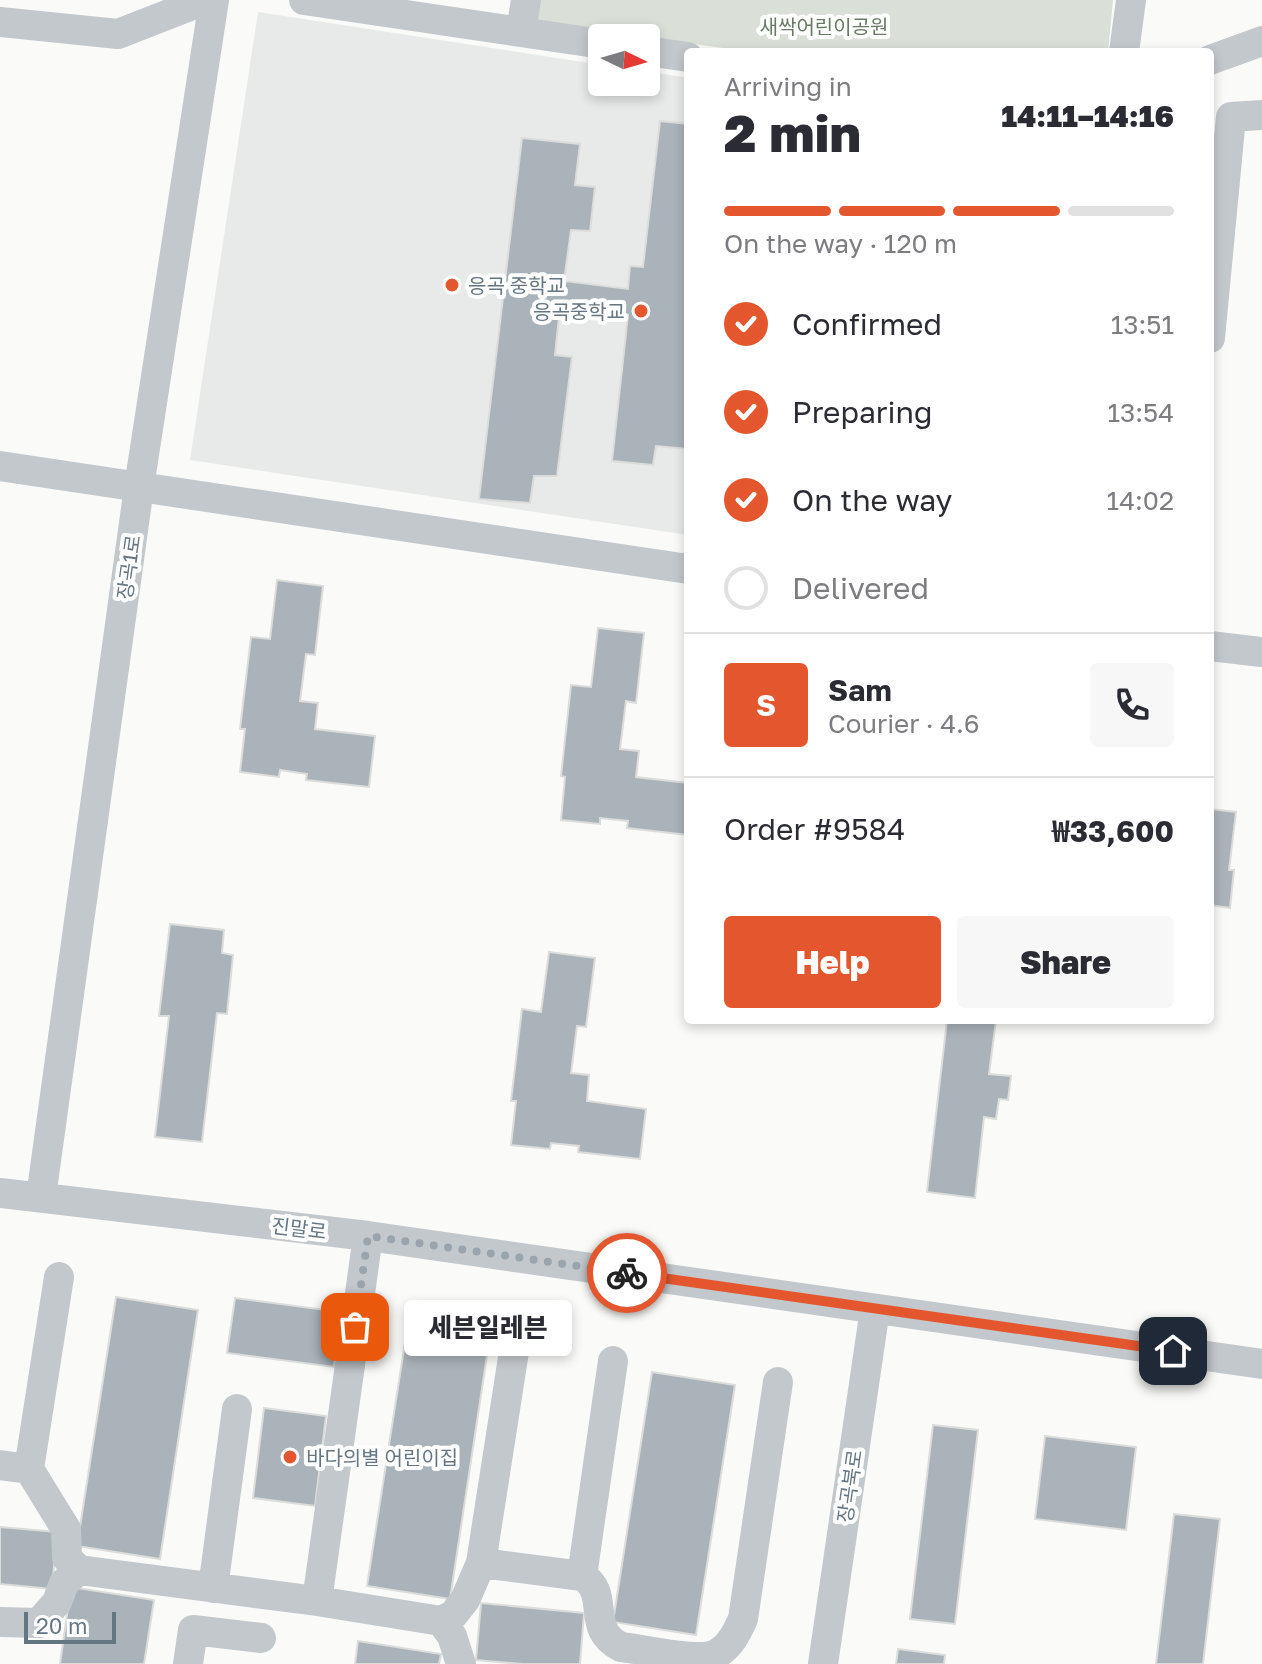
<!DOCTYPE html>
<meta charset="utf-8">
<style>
:root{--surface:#fff;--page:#f7f7f7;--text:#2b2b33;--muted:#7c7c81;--line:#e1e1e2;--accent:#e4572e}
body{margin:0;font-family:"Golos Text","Noto Sans KR",sans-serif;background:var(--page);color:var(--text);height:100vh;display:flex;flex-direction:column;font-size:30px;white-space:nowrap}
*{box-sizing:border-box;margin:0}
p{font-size:26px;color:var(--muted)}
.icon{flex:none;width:44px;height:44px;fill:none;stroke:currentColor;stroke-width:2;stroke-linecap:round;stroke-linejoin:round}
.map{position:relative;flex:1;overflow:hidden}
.drawer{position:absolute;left:684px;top:48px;width:530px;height:976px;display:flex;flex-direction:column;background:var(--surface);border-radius:8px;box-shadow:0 4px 12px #0003}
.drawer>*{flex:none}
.needle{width:52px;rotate:95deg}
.fabs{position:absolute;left:588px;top:24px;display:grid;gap:16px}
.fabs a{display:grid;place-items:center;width:72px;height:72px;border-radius:8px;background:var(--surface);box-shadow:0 4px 12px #0003;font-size:40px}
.scale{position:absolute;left:24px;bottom:20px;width:92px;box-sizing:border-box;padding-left:8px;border:4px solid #657683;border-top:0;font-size:22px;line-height:28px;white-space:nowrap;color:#657683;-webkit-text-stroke:6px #fff;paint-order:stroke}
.pin{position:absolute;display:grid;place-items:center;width:68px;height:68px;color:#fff;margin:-34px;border-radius:16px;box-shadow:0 4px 12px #0006}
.courier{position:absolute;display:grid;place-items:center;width:80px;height:80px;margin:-40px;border:6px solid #e4572e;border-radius:50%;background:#fff;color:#222;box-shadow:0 2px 10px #0007}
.bubble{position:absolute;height:56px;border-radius:8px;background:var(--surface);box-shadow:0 4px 12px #0003;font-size:26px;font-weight:800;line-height:56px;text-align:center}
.head em{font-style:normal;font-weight:800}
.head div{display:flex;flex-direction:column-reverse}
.head{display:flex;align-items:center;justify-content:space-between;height:136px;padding:0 40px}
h1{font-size:52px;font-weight:800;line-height:60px}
.bar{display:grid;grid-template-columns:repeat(4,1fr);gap:12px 8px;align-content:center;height:96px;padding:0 40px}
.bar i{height:10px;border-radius:6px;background:var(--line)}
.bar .on{background:var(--accent)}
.bar p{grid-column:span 4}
.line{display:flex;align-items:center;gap:20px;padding:0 40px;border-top:2px solid var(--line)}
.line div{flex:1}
.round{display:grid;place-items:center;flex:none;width:84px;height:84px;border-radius:8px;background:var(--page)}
ol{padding:0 40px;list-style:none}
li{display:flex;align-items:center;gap:24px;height:88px}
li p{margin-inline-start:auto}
li .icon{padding:8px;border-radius:50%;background:var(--accent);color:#fff;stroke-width:4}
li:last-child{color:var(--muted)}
li i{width:44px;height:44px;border:4px solid var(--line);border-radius:50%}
.cta{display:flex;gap:16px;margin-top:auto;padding:16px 40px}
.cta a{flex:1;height:92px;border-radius:8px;background:var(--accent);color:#fff;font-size:32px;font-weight:800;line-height:92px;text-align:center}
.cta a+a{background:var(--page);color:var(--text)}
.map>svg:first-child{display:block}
.built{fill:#e8e9e9}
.green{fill:#dadfd7}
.building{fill:#aab3b9;stroke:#dcdcda;stroke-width:2}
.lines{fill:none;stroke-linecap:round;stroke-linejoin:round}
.minor{stroke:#c3c8cc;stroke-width:30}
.done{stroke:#99a4ac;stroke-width:8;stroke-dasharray:0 14.4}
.route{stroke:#e4572e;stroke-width:10}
.poi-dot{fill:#e4572e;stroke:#fff;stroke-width:3}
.labels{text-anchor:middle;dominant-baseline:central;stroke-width:8;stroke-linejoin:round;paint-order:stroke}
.park-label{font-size:20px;fill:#687a64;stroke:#fff}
.poi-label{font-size:20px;fill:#657683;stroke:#fff;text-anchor:start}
.street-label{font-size:20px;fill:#657683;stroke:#fff}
</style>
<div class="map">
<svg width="1262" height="1664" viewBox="0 0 1262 1664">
<rect width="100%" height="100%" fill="#fafaf8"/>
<path class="built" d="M258,12L602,65V82H646V71L688,78V535L190,460Z"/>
<path class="green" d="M539,0H1113L1108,52H752L536,22Z"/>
<path class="building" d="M660,121L688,124V449L656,446L653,465L612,461L628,315L560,307L555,355L572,357L557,476H534L530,503L479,499L522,138L580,144L575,185L595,187L590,231L571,230L564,281L628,289L630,266L643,267Z
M277,580L323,586L315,655L306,654L300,701L318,703L315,729L375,736L369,787L306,780L307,774L280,770L279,777L240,772L245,729H240L251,637L270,639Z
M598,628L644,633L636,703L626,701L620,749L639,751L636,777L688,783V835L627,828L628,821L600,818V824L561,820L565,777L561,776L571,685L591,687Z
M1210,809L1236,812L1229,870H1234L1230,908L1210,905Z
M170,924L224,930L222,953L233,955L227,1014L217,1013L202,1142L155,1137L169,1016H159Z
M549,952L595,958L586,1027L577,1026L571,1073L589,1075L587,1101L646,1109L640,1159L578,1152L579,1146L551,1143L550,1149L511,1145L516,1101H511L522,1009L541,1012Z
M947,1020H996L989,1074L1011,1076L1008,1100L999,1099L996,1119L984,1117L975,1198L927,1192Z
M116,1297L198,1310L160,1559L77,1546Z
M235,1298L341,1312L334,1367L227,1353Z
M406,1336L488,1349L450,1599L367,1586Z
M652,1372L735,1385L696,1635L613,1622Z
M264,1408L326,1416L315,1506L253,1498Z
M933,1425L978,1430L955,1624L910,1619Z
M1045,1436L1136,1447L1126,1530L1035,1519Z
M1174,1514L1220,1519L1203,1664H1156Z
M0,1527L57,1532L52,1589L0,1584Z
M71,1587L154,1600L144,1664H60Z
M481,1603L584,1613L580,1664H523L476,1660Z
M358,1641L441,1654L439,1664H355Z
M898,1649L945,1655L944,1664H896Z"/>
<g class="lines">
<path class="minor" d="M304,0L602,44
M0,22L118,34L205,0
M521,31L526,0
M646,51L688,57
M1124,52L1131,0
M1210,60L1262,41
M1210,338L1231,117L1262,115
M0,466L688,569
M1210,646L1262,652
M0,1193L368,1236L1262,1364
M41,1197L139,487L214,0
M368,1236L317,1601L441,1621L453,1615L465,1600L481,1563L515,1345
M59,1277L29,1469L66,1529L67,1558L79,1570L317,1601
M0,1465L29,1469
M481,1563L582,1576L613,1361
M582,1576C612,1594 584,1629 621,1647C642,1649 699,1663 716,1654C730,1647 737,1632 743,1619L778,1382
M213,1588L237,1409
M441,1621L452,1636L461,1664
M0,1622L39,1623L57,1602L64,1583L79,1570
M188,1664L193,1630L261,1638
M823,1664L875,1309"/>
</g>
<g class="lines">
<path class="done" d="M355,1327L368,1236L627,1273"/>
<path class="route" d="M627,1273L1173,1351"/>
</g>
<g class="poi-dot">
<circle cx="452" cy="285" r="8"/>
<circle cx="641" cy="311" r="8"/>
<circle cx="290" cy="1457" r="8"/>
</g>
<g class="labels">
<g class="park-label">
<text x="824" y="26">새싹어린이공원</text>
</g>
<g class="poi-label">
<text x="468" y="285">응곡 중학교</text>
<text x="625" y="311" text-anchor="end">응곡중학교</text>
<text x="306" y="1457">바다의별 어린이집</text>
</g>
<g class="street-label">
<text transform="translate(128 567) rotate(-82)">장곡1로</text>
<text transform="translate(299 1228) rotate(7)">진말로</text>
<text transform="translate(849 1486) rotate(-82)">장곡북로</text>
</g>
</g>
</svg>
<div class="fabs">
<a><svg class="needle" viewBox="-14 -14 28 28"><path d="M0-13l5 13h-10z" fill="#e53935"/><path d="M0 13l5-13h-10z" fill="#7c7c81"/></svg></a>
</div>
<div class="scale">20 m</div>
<div class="pin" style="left:355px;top:1327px;background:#ea580c"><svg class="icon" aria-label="bag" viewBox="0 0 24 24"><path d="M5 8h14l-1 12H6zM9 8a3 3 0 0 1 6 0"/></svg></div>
<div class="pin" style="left:1173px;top:1351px;background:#1f2937"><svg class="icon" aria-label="home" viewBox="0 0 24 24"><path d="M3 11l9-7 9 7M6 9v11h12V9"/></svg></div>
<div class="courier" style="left:627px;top:1273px"><svg class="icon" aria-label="bike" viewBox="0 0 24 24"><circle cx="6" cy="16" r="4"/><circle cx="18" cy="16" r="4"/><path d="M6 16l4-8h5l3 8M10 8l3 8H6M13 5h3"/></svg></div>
<div class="bubble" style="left:404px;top:1300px;width:168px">세븐일레븐</div>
<section class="drawer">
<div class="head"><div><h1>2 min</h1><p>Arriving in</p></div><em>14:11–14:16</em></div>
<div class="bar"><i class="on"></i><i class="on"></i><i class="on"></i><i></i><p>On the way · 120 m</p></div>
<ol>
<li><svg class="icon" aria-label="check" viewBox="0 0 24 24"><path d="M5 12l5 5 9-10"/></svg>Confirmed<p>13:51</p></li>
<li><svg class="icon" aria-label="check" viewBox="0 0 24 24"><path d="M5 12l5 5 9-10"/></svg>Preparing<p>13:54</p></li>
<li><svg class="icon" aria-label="check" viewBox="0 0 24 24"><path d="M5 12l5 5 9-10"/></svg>On the way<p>14:02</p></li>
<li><i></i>Delivered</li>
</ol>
<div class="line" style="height:144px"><b class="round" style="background:var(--accent);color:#fff">S</b><div><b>Sam</b><p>Courier · 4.6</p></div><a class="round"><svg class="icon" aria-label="phone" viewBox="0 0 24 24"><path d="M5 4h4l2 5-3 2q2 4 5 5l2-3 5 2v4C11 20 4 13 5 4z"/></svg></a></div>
<div class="line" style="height:104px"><div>Order #9584</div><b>₩33,600</b></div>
<div class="cta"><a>Help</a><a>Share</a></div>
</section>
</div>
